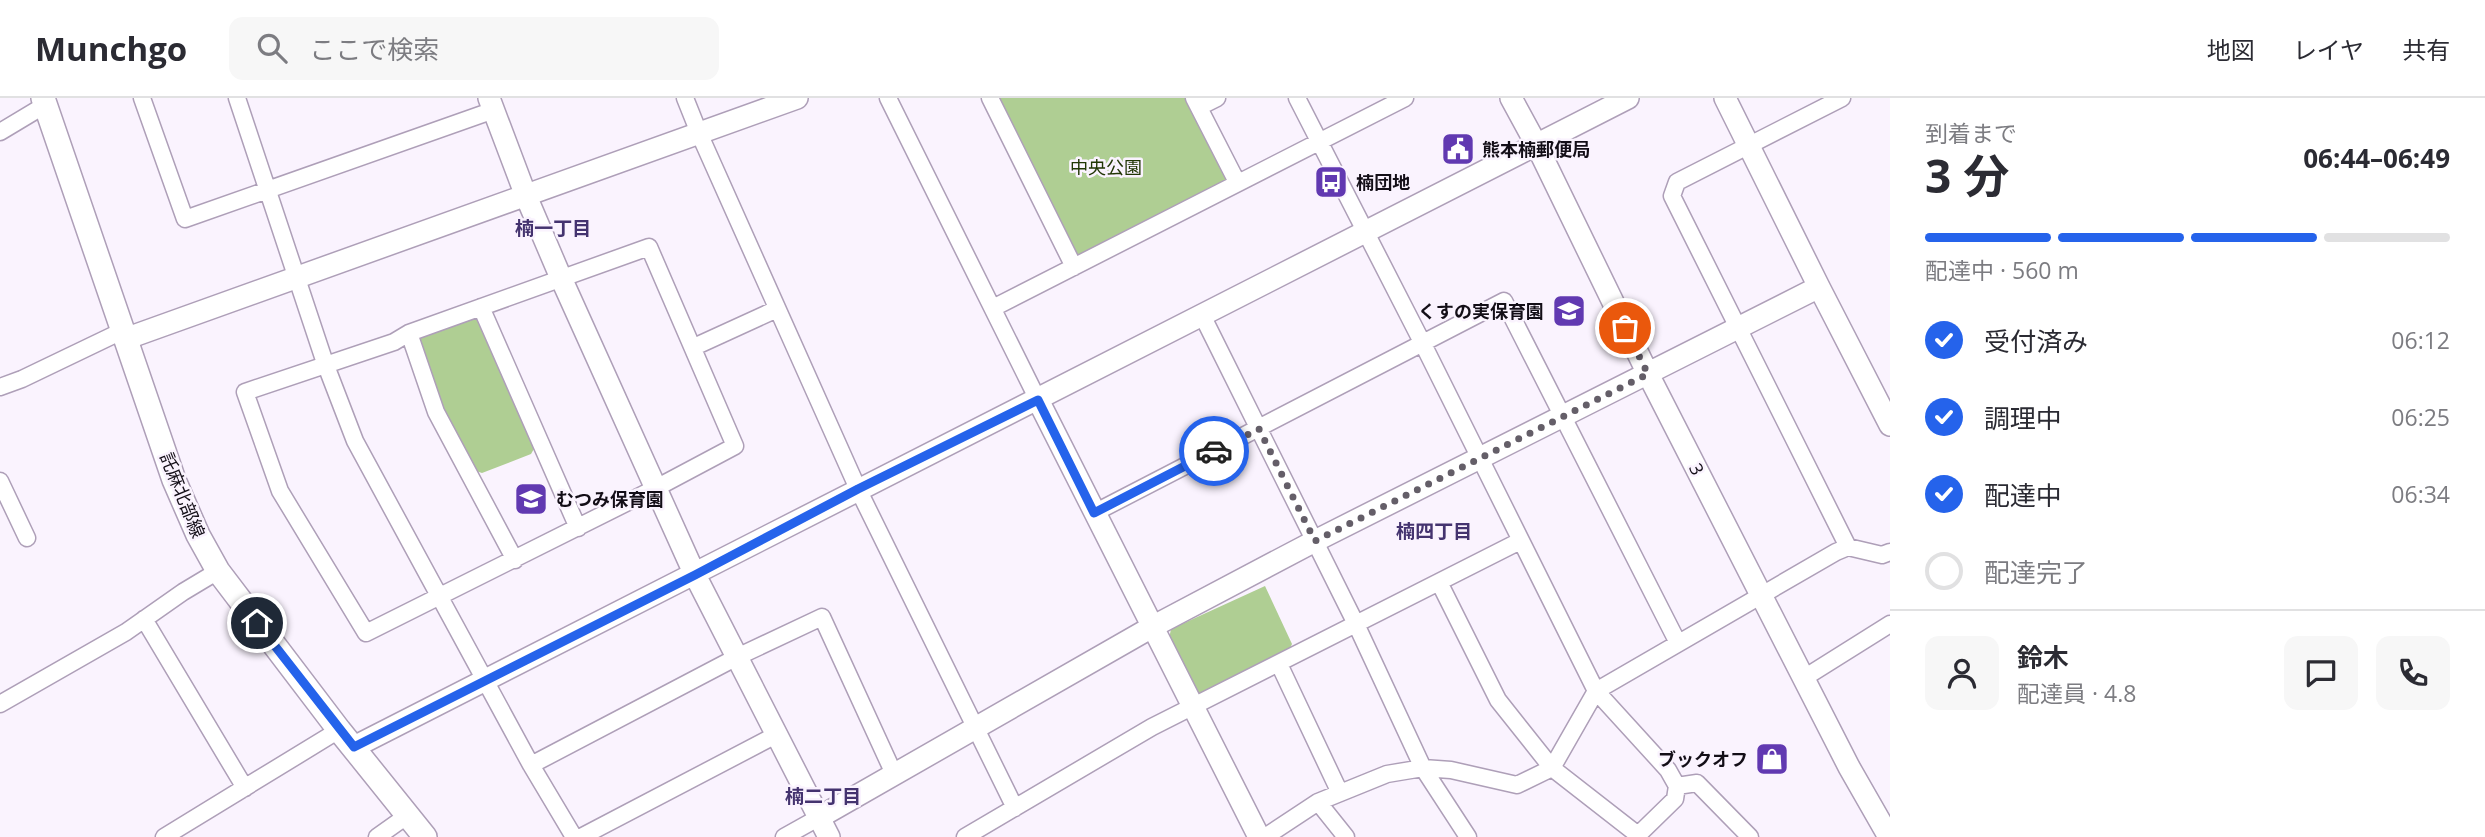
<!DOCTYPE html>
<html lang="ja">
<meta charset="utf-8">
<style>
:root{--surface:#fff;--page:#f7f7f7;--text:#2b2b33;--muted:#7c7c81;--line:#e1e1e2;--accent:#2563eb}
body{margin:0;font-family:"Open Sans","Noto Sans JP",sans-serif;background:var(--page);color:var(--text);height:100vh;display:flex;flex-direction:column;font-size:26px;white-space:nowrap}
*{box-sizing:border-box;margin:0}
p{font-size:23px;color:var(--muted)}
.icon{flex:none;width:38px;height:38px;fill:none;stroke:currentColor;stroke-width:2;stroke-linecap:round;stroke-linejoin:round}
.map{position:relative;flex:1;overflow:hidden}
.sheet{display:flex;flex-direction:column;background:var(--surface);width:595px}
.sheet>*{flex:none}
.pin{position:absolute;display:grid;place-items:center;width:60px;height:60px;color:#fff;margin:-30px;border:4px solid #fff;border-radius:50%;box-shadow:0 2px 7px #0007}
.courier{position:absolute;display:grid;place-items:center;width:70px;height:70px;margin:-35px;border:5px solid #2563eb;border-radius:50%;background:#fff;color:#222;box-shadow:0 2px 9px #0007}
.head em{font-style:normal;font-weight:700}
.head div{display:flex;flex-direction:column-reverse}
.head{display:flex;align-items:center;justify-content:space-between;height:119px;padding:0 35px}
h1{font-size:46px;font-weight:700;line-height:52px}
.bar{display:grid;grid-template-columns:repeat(4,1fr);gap:10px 7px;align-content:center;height:84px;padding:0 35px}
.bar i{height:9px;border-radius:5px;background:var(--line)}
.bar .on{background:var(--accent)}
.bar p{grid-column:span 4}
.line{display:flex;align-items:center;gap:18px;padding:0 35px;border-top:2px solid var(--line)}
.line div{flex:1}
.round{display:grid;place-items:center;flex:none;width:74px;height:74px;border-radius:14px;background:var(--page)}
ol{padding:0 35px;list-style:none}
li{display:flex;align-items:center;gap:21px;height:77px}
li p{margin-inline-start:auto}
li .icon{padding:7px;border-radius:50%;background:var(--accent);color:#fff;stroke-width:4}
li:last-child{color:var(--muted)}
li i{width:38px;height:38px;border:4px solid var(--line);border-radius:50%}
header{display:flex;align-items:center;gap:42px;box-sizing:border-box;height:98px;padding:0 35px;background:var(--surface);border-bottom:2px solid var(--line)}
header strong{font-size:33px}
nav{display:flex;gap:38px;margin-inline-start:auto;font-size:24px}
.search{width:490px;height:63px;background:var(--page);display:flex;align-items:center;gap:18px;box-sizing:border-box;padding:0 24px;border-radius:14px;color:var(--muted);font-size:26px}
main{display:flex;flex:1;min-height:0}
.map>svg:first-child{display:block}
.green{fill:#afce93}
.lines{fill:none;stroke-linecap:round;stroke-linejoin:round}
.minor-casing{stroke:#ae9fb8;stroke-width:19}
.tertiary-casing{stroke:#ae9fb8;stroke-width:24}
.secondary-casing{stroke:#ae9fb8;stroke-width:26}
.minor{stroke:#fff;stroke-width:16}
.tertiary{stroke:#fff;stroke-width:21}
.secondary{stroke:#fff;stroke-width:23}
.done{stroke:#645e68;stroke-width:7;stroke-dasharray:0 12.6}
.route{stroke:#2563eb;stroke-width:9}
.labels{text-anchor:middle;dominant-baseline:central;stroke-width:5;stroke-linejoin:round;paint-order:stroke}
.poi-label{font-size:18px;font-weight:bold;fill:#130e17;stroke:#faf3fe;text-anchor:start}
.park-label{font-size:18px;fill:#213604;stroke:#faf3fe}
.street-label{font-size:18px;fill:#130e17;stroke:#faf3fe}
.neighbourhood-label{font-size:19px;font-weight:bold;fill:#44336f;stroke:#faf3fe}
</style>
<header>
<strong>Munchgo</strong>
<div class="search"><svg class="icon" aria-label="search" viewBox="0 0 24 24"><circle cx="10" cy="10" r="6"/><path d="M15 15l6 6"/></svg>ここで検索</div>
<nav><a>地図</a><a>レイヤ</a><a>共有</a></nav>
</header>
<main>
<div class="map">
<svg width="1890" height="739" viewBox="0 0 1890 739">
<rect width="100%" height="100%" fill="#faf3fe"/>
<path class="green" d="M994,0H1186L1226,80L1224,86L1079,159L1073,157Z
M476,220L535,349L531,356L482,375L476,373L443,313L419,249L420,240Z
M1265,488L1292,546L1286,559L1199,596L1169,541L1171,531Z"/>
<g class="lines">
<defs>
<path id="minor" d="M142,0L185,121L494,12
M237,0L325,265L355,343L531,667L574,739
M685,0L699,35L858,391L1015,710
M888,0L1038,302
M990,0L1074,169
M1194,0L1237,84
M1297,0L1423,246L1596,593L1668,672L1677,688L1675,701L1636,739
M1842,0L1677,84L1672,98L1848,449
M1199,9L1217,0
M0,34L45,7
M649,149L735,348L656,390L366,535L280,393L245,294L394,244L409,235Z
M481,209L578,430
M993,210L1405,0
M1202,217L1356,526L1423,670L1468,739
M409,235L436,314L515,462
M694,249L777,211
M0,289L22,281L122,233
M0,383L27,440
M1094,415L1504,203L1678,545
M1439,484L1498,602L1552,670L1638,737
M144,521L245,690
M1279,566L1340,695
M1804,580L1890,526
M0,606L126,534L183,494L218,473
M531,667L737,559L822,519L894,676
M1677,688L1697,685L1750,739
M1318,704L1346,739
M164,739L339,632
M377,739L408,717
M581,739L776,637
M784,739L818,720
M965,739L1152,629L1520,443
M1265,739L1318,704L1387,676L1423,670L1451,672L1517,687L1552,670L1596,593L1836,454L1848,449L1882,457L1890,454"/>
<path id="tertiary" d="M489,0L526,98L561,180L695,477L829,739
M1511,0L1536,46L1648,276L1849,669L1889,739
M1725,0L1819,189L1890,327
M125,241L797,0
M1038,302L1259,739
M354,649L1628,0
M818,720L1152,529L1315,443L1819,189"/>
<path id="secondary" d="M43,0L174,382L198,437L218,473L339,632L425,739"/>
</defs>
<use href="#minor" class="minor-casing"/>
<use href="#tertiary" class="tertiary-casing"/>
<use href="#secondary" class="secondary-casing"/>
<use href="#minor" class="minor"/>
<use href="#tertiary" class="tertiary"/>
<use href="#secondary" class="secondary"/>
</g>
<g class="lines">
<path class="done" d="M1214,353L1259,331L1315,443L1648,276L1625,230"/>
<path class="route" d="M257,525L354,649L695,477L858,391L1038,302L1094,415L1214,353"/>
</g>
<defs>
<symbol id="civic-square" viewBox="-11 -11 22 22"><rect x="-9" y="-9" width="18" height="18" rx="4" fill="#6139b1" stroke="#faf3fe"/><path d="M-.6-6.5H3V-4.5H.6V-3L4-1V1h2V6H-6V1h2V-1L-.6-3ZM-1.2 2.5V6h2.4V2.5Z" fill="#fff"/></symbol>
<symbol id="bus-square" viewBox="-11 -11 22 22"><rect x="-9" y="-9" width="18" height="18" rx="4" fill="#6139b1" stroke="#faf3fe"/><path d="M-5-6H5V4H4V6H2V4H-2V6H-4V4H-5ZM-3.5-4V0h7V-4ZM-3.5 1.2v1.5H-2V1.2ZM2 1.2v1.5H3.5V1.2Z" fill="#fff"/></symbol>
<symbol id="school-square" viewBox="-11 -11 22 22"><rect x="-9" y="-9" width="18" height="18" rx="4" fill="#6139b1" stroke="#faf3fe"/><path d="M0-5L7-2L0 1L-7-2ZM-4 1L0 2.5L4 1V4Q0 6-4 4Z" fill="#fff"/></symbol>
<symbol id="shop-square" viewBox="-11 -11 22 22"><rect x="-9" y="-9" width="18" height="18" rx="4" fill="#6139b1" stroke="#faf3fe"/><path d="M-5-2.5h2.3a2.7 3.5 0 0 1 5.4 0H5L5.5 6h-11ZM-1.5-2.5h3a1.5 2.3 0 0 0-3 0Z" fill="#fff"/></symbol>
</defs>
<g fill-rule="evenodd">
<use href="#civic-square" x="1439" y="32" width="38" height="38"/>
<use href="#bus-square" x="1312" y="65" width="38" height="38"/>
<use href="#school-square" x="1550" y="194" width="38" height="38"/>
<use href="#school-square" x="512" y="382" width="38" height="38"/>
<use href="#shop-square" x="1753" y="642" width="38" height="38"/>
</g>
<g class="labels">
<g class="poi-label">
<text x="1482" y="51">熊本楠郵便局</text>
<text x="1356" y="84">楠団地</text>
<text x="1544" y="213" text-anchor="end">くすの実保育園</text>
<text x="556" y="401">むつみ保育園</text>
<text x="1748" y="661" text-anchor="end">ブックオフ</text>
</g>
<g class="park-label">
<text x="1106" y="69">中央公園</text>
</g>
<g class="street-label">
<text transform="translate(1697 371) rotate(63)">3</text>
<text transform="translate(183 397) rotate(68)">託麻北部線</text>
</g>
<g class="neighbourhood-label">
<text x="553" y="130">楠一丁目</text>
<text x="1434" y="433">楠四丁目</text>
<text x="823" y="698">楠二丁目</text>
</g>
</g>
</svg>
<div class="pin" style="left:1625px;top:230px;background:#ea580c"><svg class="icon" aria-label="bag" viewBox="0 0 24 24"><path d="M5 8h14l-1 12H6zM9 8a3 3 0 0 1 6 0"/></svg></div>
<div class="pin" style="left:257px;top:525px;background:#1f2937"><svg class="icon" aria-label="home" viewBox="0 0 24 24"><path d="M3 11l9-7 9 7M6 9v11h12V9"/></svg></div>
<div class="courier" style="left:1214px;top:353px"><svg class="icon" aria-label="car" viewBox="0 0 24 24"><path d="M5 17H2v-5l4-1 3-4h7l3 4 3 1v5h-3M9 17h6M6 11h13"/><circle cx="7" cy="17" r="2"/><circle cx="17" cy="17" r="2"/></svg></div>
</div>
<section class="sheet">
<div class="head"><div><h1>3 分</h1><p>到着まで</p></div><em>06:44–06:49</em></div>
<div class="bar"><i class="on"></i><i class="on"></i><i class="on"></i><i></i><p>配達中 · 560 m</p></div>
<ol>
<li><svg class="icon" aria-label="check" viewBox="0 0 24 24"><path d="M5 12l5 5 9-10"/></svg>受付済み<p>06:12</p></li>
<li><svg class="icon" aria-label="check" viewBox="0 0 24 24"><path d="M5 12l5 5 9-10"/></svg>調理中<p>06:25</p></li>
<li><svg class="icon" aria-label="check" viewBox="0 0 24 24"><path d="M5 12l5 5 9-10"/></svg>配達中<p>06:34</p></li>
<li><i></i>配達完了</li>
</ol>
<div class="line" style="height:126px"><a class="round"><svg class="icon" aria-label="person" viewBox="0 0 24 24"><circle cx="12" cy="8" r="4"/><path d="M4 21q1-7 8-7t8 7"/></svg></a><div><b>鈴木</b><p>配達員 · 4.8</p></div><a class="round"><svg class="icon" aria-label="chat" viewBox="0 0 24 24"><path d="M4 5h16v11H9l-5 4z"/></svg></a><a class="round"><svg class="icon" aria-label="phone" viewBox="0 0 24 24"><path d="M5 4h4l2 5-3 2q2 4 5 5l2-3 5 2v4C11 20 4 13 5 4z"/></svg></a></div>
</section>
</main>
